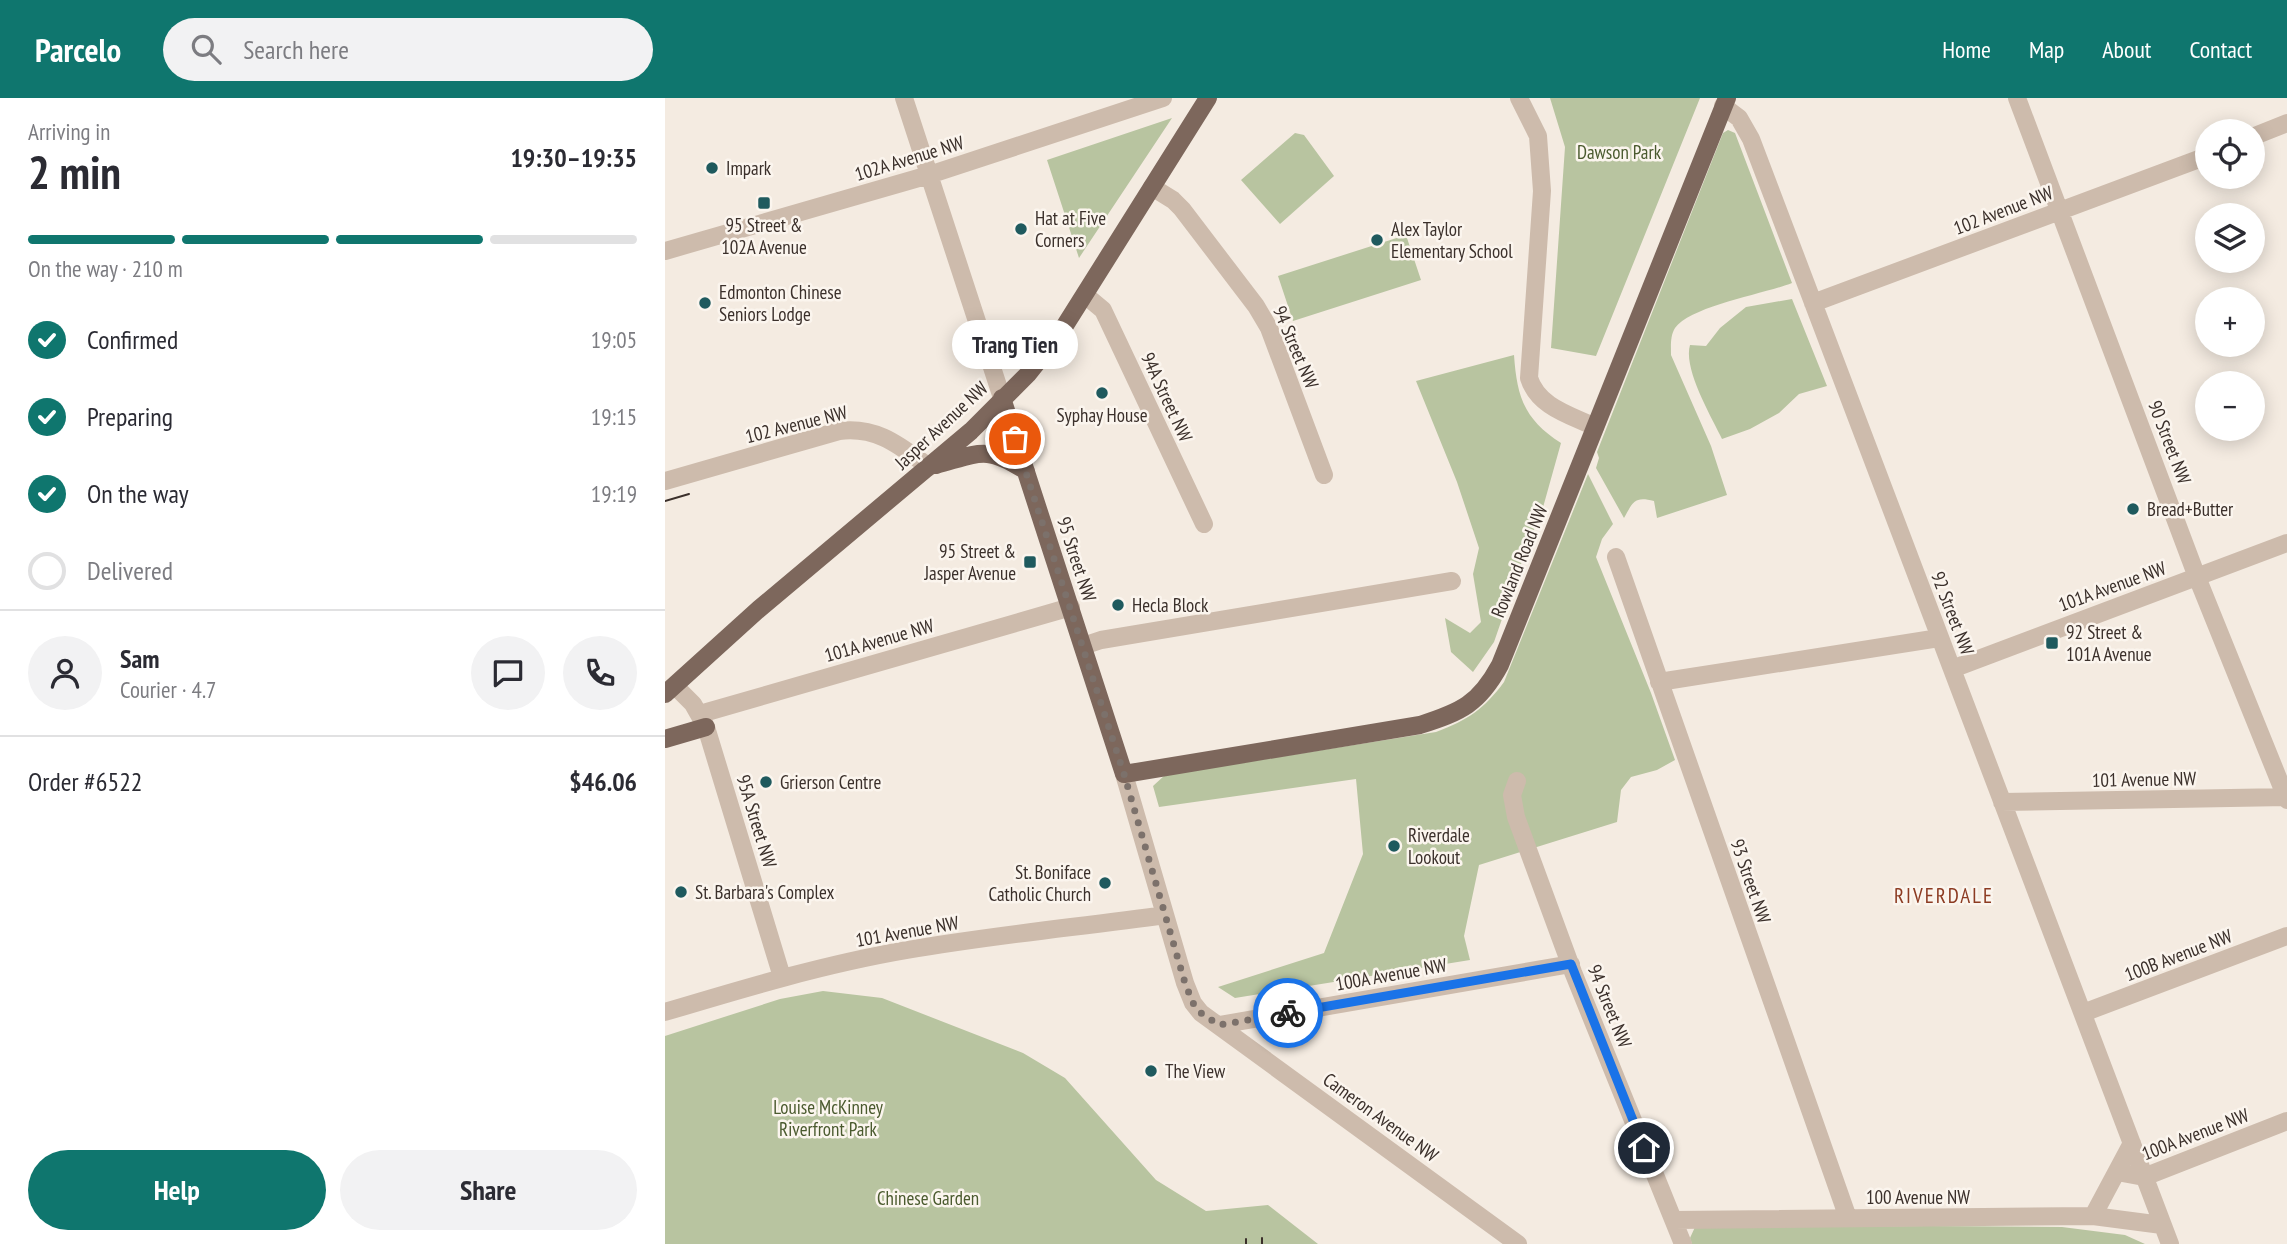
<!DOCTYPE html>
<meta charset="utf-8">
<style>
:root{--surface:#fff;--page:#f2f2f3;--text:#2b2b33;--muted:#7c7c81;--line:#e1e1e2;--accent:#0f766e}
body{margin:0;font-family:"PT Sans Narrow",sans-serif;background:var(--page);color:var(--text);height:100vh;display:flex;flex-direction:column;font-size:26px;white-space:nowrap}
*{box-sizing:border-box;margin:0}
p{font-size:23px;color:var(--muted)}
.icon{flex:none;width:38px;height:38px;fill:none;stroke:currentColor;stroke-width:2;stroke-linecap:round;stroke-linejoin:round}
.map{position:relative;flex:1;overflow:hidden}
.sheet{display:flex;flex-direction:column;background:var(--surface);width:665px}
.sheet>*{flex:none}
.fabs{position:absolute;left:1530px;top:21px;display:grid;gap:14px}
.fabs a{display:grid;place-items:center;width:70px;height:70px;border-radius:50%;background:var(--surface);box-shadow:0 4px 18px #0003;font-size:35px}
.pin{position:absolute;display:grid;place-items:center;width:60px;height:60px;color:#fff;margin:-30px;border:4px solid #fff;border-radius:50%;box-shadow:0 2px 7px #0007}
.courier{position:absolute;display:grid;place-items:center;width:70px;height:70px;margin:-35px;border:5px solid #1a73e8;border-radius:50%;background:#fff;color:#222;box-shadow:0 2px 9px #0007}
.bubble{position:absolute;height:49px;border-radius:24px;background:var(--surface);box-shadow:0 4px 18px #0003;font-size:23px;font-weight:700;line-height:49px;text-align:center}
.overview em{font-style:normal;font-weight:700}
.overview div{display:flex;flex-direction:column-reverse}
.overview{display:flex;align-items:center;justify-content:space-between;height:119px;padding:0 28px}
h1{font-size:46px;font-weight:700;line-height:52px}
.bar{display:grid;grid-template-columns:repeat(4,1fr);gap:10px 7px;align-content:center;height:84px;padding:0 28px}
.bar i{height:9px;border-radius:5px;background:var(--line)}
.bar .current{background:var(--accent)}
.bar p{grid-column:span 4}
.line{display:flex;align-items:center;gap:18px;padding:0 28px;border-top:2px solid var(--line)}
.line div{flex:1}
.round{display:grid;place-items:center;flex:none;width:74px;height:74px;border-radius:37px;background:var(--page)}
ol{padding:0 28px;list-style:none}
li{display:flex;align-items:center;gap:21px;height:77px}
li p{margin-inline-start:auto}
li .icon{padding:7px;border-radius:50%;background:var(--accent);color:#fff;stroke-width:4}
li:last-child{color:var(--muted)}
li i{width:38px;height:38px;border:4px solid var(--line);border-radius:50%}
.primary-button{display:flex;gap:14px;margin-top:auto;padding:14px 28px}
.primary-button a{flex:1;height:80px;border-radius:42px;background:var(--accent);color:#fff;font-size:28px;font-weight:700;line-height:80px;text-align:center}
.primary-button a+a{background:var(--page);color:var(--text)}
header{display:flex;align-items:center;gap:42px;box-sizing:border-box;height:98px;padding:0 35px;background:var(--accent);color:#fff}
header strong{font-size:33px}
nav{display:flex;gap:38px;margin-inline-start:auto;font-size:24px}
.search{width:490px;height:63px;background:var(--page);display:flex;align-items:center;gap:18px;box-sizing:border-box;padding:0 24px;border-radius:38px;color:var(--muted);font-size:26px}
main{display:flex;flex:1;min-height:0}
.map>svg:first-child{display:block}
.green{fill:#b8c4a0}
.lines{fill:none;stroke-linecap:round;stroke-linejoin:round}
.minor{stroke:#cdbbac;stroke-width:18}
.major{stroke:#7d675c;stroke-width:18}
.tram{stroke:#3b302b;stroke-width:2}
.done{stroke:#7c716b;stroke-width:7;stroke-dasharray:0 12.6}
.route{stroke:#1a73e8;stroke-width:9}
.poi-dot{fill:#1f5a5e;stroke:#fbf5ee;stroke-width:2.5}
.labels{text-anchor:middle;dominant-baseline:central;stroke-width:5;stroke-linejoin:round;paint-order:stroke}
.park-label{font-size:19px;fill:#4a5a2e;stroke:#fbf5ee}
.street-label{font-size:19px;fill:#3b302b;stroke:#fbf5ee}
.poi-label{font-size:19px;fill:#3b302b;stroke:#fbf5ee;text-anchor:start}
.neighbourhood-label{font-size:21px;letter-spacing:2px;fill:#8c3b22;stroke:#fbf5ee}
</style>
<header>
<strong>Parcelo</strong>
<div class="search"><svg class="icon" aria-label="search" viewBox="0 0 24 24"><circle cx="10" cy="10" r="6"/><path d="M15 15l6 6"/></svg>Search here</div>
<nav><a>Home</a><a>Map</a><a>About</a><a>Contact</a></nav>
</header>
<main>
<section class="sheet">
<div class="overview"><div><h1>2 min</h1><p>Arriving in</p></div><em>19:30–19:35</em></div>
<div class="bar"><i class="current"></i><i class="current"></i><i class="current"></i><i></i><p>On the way · 210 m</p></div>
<ol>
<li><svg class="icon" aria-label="check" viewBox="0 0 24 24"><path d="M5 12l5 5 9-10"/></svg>Confirmed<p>19:05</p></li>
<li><svg class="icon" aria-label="check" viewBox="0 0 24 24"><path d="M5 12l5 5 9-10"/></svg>Preparing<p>19:15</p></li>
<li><svg class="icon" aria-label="check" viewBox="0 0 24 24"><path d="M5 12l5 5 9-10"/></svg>On the way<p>19:19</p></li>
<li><i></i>Delivered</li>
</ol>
<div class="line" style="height:126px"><a class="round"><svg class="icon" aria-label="person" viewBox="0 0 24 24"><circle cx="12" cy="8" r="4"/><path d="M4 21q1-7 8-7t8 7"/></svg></a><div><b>Sam</b><p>Courier · 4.7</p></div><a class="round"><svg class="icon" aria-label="chat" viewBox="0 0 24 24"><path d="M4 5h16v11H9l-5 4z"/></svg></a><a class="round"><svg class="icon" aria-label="phone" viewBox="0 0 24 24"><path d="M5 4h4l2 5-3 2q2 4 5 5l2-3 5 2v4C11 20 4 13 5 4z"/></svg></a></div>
<div class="line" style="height:91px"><div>Order #6522</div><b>$46.06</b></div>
<div class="primary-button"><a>Help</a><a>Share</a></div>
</section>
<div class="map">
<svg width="1622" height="1146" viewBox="0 0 1622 1146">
<rect width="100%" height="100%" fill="#f4ebe1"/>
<path class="green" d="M885,0H1035L931,258L886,250L900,49Z
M507,20L414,160L382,62Z
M1063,32L1070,35L1127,185C1099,196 1026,208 1010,230C1005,238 1006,248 1006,257L1046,348L1062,397L992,420L989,403C969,398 968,404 959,420L931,370L934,360L932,354L1058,35Z
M630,35L639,37L669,78L615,126L576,82Z
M741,137L756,182L628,223L613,178Z
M1127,201L1162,288L1134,296L1114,315L1085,331L1057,341C1046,318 1018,271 1025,247L1041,248L1055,230L1081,209Z
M849,257C852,299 859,321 896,345L877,413L863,446L829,544L808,574L786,554L780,520L805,535L816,524L808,476L814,450L792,384L751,283Z
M923,376L948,426L937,441L931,459L986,595L1010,662L992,672L966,679L956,692L952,724L814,767L799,838L805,862L570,900L553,889L659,855L698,756L691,681L494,709L488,688L500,677L771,634C803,622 819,611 839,584Z
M158,893L217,900L358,955L400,980L491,1082L541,1113L603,1107L653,1146H0V938L115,901Z
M1265,1128L1397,1129L1460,1137L1480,1146H1027L1025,1140L1030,1129Z"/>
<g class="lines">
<path class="minor" d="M239,0L337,300
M854,0L873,38L877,93L864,280C873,309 905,317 930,329
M1352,0L1532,479L1622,702
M1058,8L1074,20L1086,41L1505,1146
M1587,39L1622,25
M487,89L508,102L517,111L591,208L604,230L659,377
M0,153L264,77L498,0
M420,197L438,212L539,426
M1148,205L1542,58
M0,383L174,333C212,328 235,348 264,369
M951,459L1183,1120
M418,548L436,542L787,483
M1287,571L1622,445
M994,584L1274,540
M10,588L28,606L41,629L117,879
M35,616L406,509
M459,676L520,885L528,905L536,915L853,1146
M852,683L847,697L851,719L908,874L1018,1146
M1337,704L1622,699
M0,914C80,890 160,866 242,852C328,837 414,829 500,817
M1418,915L1622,838
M554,927L906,866
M1452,1074L1479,1079L1622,1023
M1428,1118L1467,1045
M1009,1122L1428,1118L1497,1127"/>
<path class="major" d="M337,300L459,676L755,627C796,614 814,606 835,567L1062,0
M271,367C315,355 321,347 361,373
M0,596L94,511L306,333L363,276L394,237L543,0
M0,641L41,629"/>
<path class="tram" d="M0,403L24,396
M597,1140V1146
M581,1141V1146"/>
</g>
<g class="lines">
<path class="done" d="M350,341L459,676L520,885L528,905L536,915L554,927L623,915"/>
<path class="route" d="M623,915L906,866L979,1050"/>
</g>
<g class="poi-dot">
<circle cx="47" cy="70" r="7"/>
<rect x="92" y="98" width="14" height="14" rx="3.5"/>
<circle cx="356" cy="131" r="7"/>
<circle cx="712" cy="142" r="7"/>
<circle cx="40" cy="205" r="7"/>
<circle cx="437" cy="295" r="7"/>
<circle cx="1468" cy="411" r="7"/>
<rect x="358" y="457" width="14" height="14" rx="3.5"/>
<circle cx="453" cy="507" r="7"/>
<rect x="1380" y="538" width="14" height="14" rx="3.5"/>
<circle cx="101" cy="684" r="7"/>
<circle cx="729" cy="748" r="7"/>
<circle cx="440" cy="785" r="7"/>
<circle cx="16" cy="794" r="7"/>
<circle cx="486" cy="973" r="7"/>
</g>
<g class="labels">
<g class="park-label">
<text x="954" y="54">Dawson Park</text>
<text x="163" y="1009">Louise McKinney<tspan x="163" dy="22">Riverfront Park</tspan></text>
<text x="263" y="1100">Chinese Garden</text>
</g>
<g class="street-label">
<text transform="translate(244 60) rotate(-17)">102A Avenue NW</text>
<text transform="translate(1338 112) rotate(-21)">102 Avenue NW</text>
<text transform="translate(631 249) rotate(67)">94 Street NW</text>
<text transform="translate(502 299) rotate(65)">94A Street NW</text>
<text transform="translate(131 326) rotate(-14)">102 Avenue NW</text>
<text transform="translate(276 327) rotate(-43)">Jasper Avenue NW</text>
<text transform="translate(1505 344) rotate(69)">90 Street NW</text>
<text transform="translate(412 461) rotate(72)">95 Street NW</text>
<text transform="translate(854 463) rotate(-68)">Rowland Road NW</text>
<text transform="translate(1447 488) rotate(-20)">101A Avenue NW</text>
<text transform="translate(1288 515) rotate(69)">92 Street NW</text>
<text transform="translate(214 542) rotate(-16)">101A Avenue NW</text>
<text transform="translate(1479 681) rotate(-1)">101 Avenue NW</text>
<text transform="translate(92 723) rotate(73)">95A Street NW</text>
<text transform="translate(1086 783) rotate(71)">93 Street NW</text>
<text transform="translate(242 833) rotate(-10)">101 Avenue NW</text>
<text transform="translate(1513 857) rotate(-21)">100B Avenue NW</text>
<text transform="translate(726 876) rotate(-10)">100A Avenue NW</text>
<text transform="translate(945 908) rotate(68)">94 Street NW</text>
<text transform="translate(716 1019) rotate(36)">Cameron Avenue NW</text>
<text transform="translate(1530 1036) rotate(-21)">100A Avenue NW</text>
<text x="1253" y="1099">100 Avenue NW</text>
</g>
<g class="poi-label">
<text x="61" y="70">Impark</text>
<text x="370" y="120">Hat at Five<tspan x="370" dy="22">Corners</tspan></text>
<text x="99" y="127" text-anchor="middle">95 Street &amp;<tspan x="99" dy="22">102A Avenue</tspan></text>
<text x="726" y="131">Alex Taylor<tspan x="726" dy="22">Elementary School</tspan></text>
<text x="54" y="194">Edmonton Chinese<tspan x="54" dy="22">Seniors Lodge</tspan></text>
<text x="437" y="317" text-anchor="middle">Syphay House</text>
<text x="1482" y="411">Bread+Butter</text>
<text x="351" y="453" text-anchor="end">95 Street &amp;<tspan x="351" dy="22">Jasper Avenue</tspan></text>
<text x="467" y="507">Hecla Block</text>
<text x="1401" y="534">92 Street &amp;<tspan x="1401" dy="22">101A Avenue</tspan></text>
<text x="115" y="684">Grierson Centre</text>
<text x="743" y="737">Riverdale<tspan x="743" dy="22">Lookout</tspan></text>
<text x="426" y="774" text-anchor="end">St. Boniface<tspan x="426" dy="22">Catholic Church</tspan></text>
<text x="30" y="794">St. Barbara's Complex</text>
<text x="500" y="973">The View</text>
</g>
<g class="neighbourhood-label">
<text x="1279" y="797">RIVERDALE</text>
</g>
</g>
</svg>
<div class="fabs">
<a><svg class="icon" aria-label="locate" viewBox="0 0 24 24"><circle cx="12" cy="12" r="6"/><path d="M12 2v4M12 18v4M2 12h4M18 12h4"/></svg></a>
<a><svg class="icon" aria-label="layers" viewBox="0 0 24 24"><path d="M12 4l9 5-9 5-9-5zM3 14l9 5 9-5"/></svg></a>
<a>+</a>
<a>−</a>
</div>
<div class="pin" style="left:350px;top:341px;background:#ea580c"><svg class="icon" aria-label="bag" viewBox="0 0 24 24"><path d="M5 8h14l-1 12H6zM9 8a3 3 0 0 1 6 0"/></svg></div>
<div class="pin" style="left:979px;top:1050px;background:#1f2937"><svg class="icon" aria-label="home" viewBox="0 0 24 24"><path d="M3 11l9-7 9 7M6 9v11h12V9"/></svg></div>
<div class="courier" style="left:623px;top:915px"><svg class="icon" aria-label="bike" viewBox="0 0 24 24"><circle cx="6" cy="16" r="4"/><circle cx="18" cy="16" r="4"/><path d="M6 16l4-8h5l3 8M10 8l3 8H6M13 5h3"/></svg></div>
<div class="bubble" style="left:287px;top:222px;width:126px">Trang Tien</div>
</div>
</main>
